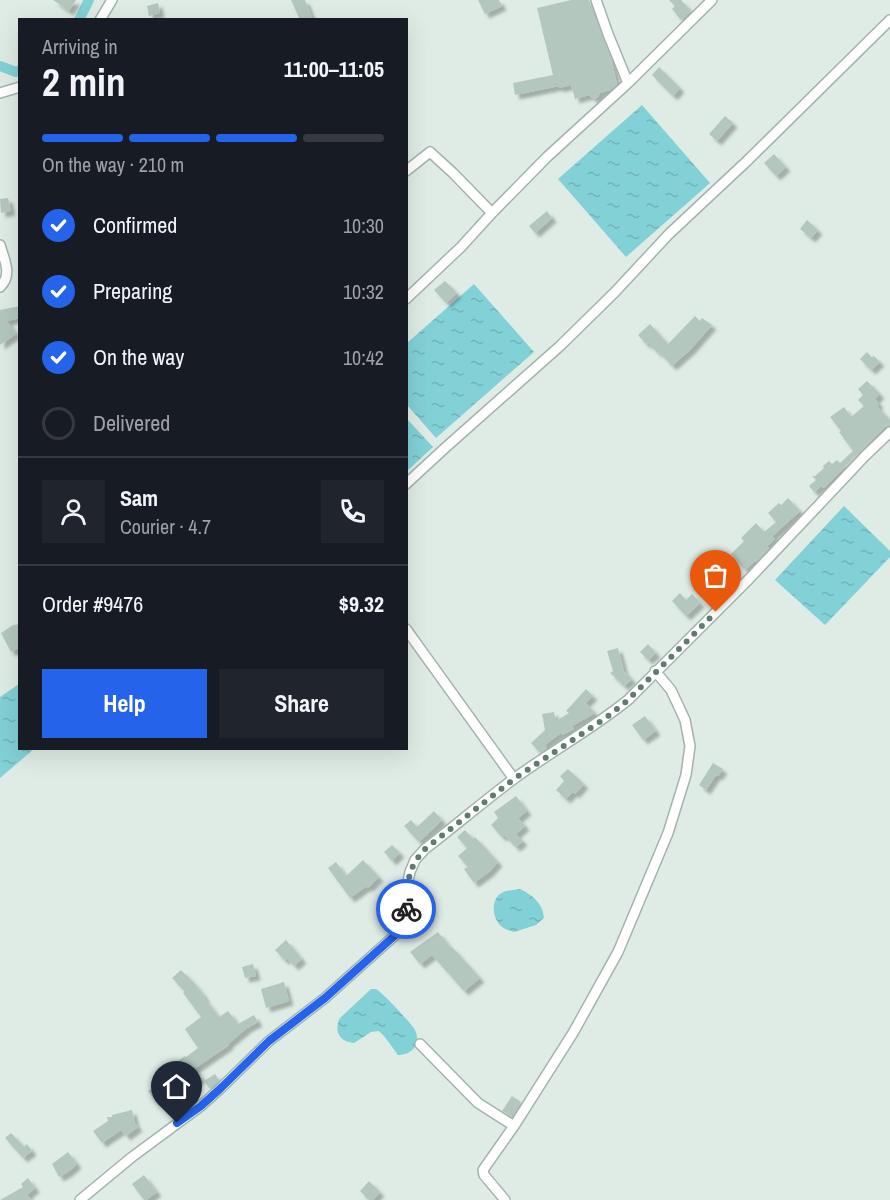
<!DOCTYPE html>
<meta charset="utf-8">
<style>
:root{--surface:#171b24;--page:#20242c;--text:#f1f3f6;--muted:#9ea1a6;--line:#363941;--accent:#2563eb}
body{margin:0;font-family:"Archivo Narrow",sans-serif;background:var(--page);color:var(--text);height:100vh;display:flex;flex-direction:column;font-size:22px;white-space:nowrap}
*{box-sizing:border-box;margin:0}
p{font-size:20px;color:var(--muted)}
.icon{flex:none;width:33px;height:33px;fill:none;stroke:currentColor;stroke-width:2;stroke-linecap:round;stroke-linejoin:round}
.map{position:relative;flex:1;overflow:hidden}
.side{position:absolute;left:18px;top:18px;width:390px;height:732px;display:flex;flex-direction:column;background:var(--surface);border-radius:0px;box-shadow:0 6px 24px #0002}
.side>*{flex:none}
.pin{position:absolute;display:grid;place-items:center;width:51px;height:51px;color:#fff;margin:-62px -26px;border-radius:50% 50% 50% 0;rotate:-45deg;box-shadow:0 0 6px #0007}
.pin .icon{rotate:45deg}
.courier{position:absolute;display:grid;place-items:center;width:60px;height:60px;margin:-30px;border:4px solid #2563eb;border-radius:50%;background:#fff;color:#222;box-shadow:0 2px 8px #0007}
.head em{font-style:normal;font-weight:800}
.head div{display:flex;flex-direction:column-reverse}
.head{display:flex;align-items:center;justify-content:space-between;height:102px;padding:0 24px}
h1{font-size:39px;font-weight:800;line-height:45px}
.bar{display:grid;grid-template-columns:repeat(4,1fr);gap:9px 6px;align-content:center;height:72px;padding:0 24px}
.bar i{height:8px;border-radius:4px;background:var(--line)}
.bar .active{background:var(--accent)}
.bar p{grid-column:span 4}
.line{display:flex;align-items:center;gap:15px;padding:0 24px;border-top:2px solid var(--line)}
.line div{flex:1}
.round{display:grid;place-items:center;flex:none;width:63px;height:63px;border-radius:0px;background:var(--page)}
ol{padding:0 24px;list-style:none}
li{display:flex;align-items:center;gap:18px;height:66px}
li p{margin-inline-start:auto}
li .icon{padding:6px;border-radius:50%;background:var(--accent);color:#fff;stroke-width:4}
li:last-child{color:var(--muted)}
li i{width:33px;height:33px;border:3px solid var(--line);border-radius:50%}
.cta{display:flex;gap:12px;margin-top:auto;padding:12px 24px}
.cta a{flex:1;height:69px;border-radius:0px;background:var(--accent);color:#fff;font-size:24px;font-weight:800;line-height:69px;text-align:center}
.cta a+a{background:var(--page);color:var(--text)}
.map>svg:first-child{display:block}
.water{fill:url(#water-ripples)}
.lines{fill:none;stroke-linecap:round;stroke-linejoin:round}
.canal{stroke:#82d1d6;stroke-width:10}
.building{fill:#b4c7be;filter:url(#shadow)}
.street-casing{stroke:#a2b4ac;stroke-width:12}
.street{stroke:#fff;stroke-width:9}
.done{stroke:#627b71;stroke-width:6;stroke-dasharray:0 10.8}
.route{stroke:#2563eb;stroke-width:8}
</style>
<div class="map">
<svg width="890" height="1200" viewBox="0 0 890 1200">
<defs>
<pattern id="water-ripples" width="26" height="14" patternUnits="userSpaceOnUse" patternTransform="scale(1.5)"><rect width="26" height="14" fill="#82d1d6"/><path d="M2 4q2-2 4 0t4 0M15 11q2-2 4 0t4 0" fill="none" stroke="#70b4b8"/></pattern>
<filter id="shadow"><feDropShadow dx="4.5" dy="4.5" stdDeviation="1.5" flood-color="#0004"/></filter>
</defs>
<rect width="100%" height="100%" fill="#dfece5"/>
<path class="water" d="M642,105L710,183L626,257L558,179Z
M474,284L534,352L436,438L407,405V343Z
M407,419L433,447L407,471Z
M844,506L890,551V557L825,625L775,580Z
M19,684L20,748L34,749L0,778V697Z
M520,889C532,895 543,903 544,918L536,925L514,932C510,931 504,929 501,926C492,918 491,901 500,894C506,890 513,890 520,889Z
M371,989C373,989 374,989 376,989C381,991 412,1024 415,1030C418,1036 418,1043 414,1048C410,1053 404,1055 398,1055L384,1036L379,1031L371,1032L354,1043C350,1042 347,1042 344,1040C336,1035 336,1025 340,1018Z"/>
<g class="lines">
<path class="canal" d="M79,20L89,0
M0,66L16,72L20,70"/>
</g>
<path class="building" d="M53,0H76L69,11Z
M291,0H305L312,18L308,20H300Z
M478,0H499L502,6L485,14Z
M571,0H589L611,58L617,84L610,90L600,93L598,97L594,99L589,95L575,99L571,85L559,88V86L515,95L513,83L553,75L537,8Z
M669,0H681L691,11L681,20L672,9L675,6Z
M158,3L160,13L149,16L147,6Z
M659,67L680,88L673,96L652,75Z
M725,116L733,123L717,141L709,134Z
M774,154L786,167L776,176L764,163Z
M8,198L11,211L1,213L0,199Z
M547,211L552,218L535,233L529,226Z
M807,220L818,230L811,238L800,229Z
M445,281L457,293L446,303L434,290Z
M20,306V318L7,321L16,334L0,345V310Z
M695,316L700,321L702,318L712,325L691,349L672,366L659,352L658,353L648,343L646,344L638,335L650,324L668,344Z
M867,352L872,358L874,356L880,362L871,370L860,359Z
M867,381L880,394L875,399L879,404L877,406L890,420V425L885,427L824,488L821,486L814,492L809,486L816,480L812,476H815L824,468L823,466L829,461L832,464L837,460L840,463L853,451L839,432L841,431L830,417L844,407L851,417L864,406L858,400L863,395L858,389Z
M788,498L800,511L772,536L775,539L767,546L769,548L756,562L755,561L745,570L731,554L744,541L741,538L756,523L764,532L776,522L768,513L779,503L781,505Z
M680,593L686,600L692,594L700,603L686,616L672,601Z
M20,624V647L11,652L1,633L13,625Z
M648,644L656,653L648,660L640,652Z
M618,648L624,671L632,679L624,686L610,673L613,671L607,651Z
M586,689L593,696L584,704L586,703L595,713L572,726L574,729L562,735L561,733L545,745L547,748L540,753L531,743L545,730L542,714L554,712L556,721L569,713L566,711Z
M645,716L656,731L643,740L632,725Z
M713,763L723,769L718,776L716,775L706,790L699,785Z
M568,769L584,784L575,794L573,792L566,799L556,790L564,781L560,776Z
M516,796L527,811L518,818L525,826L516,834L523,841L516,847L504,835L502,837L491,825L498,818L494,812Z
M434,811L442,820L419,842L404,826L411,820L417,827Z
M465,830L473,839L475,837L498,862L489,872L474,883L464,869L468,867L458,856L467,848L457,837Z
M392,845L400,853L392,861L384,852Z
M363,860L379,877L368,888L367,886L350,898L328,868L336,862L346,876Z
M438,932L451,948L452,947L480,978L464,991L432,955L420,964L410,952Z
M286,940L302,959L294,966L287,958L284,960L275,950Z
M253,964L256,976L245,978L242,967Z
M181,970L195,984L205,997L204,998L219,1017L228,1011L238,1024L254,1015L258,1022L247,1028L228,1044L229,1045L194,1069L201,1078L179,1093L188,1107L178,1114L165,1096L156,1102L148,1091L180,1070L175,1063L185,1056L186,1057L198,1048L185,1029L201,1017L183,993L185,992L172,978Z
M284,982L289,1001L266,1008L261,989Z
M215,1074L219,1080L210,1089L204,1081Z
M512,1096L521,1102L512,1117L502,1111Z
M132,1110L135,1123L138,1127L126,1136L121,1130L102,1143L93,1131L108,1121L107,1117H112V1115Z
M11,1133L24,1147L27,1144L32,1151L23,1158L5,1138Z
M68,1152L77,1164L68,1172L59,1177L52,1164Z
M144,1175L157,1192L146,1200H144L132,1184Z
M28,1178L35,1188L27,1195L32,1200H0L23,1187L21,1184Z
M369,1181L380,1192L373,1200H369L360,1191Z"/>
<g class="lines">
<defs>
<path id="street" d="M596,0L608,34L628,83
M100,20L112,0
M0,93L20,87
M406,171L430,152L453,173L492,213
M0,245C4,259 13,275 0,287
M406,299L461,247L492,213L547,157L628,83L712,0
M406,484L445,448L560,346L615,292L669,234L747,161L890,20
M406,629L514,779
M420,1044L478,1103L514,1126L483,1170L484,1175L505,1200
M514,1126L573,1033L618,952L668,833L686,775L690,746L685,720L671,690L655,671
M80,1200L132,1157L201,1106L222,1087L269,1041L325,998L402,929L407,907L408,881L410,872L415,860L425,849C455,826 484,801 515,778C552,751 592,729 628,700L749,579L865,456L890,432"/>
</defs>
<use href="#street" class="street-casing"/>
<use href="#street" class="street"/>
</g>
<g class="lines">
<path class="done" d="M406,909C410,881 404,873 425,849L514,779L607,717L628,700L716,612"/>
<path class="route" d="M177,1123L201,1106L222,1087L269,1041L325,998L402,929L406,909"/>
</g>
</svg>
<div class="pin" style="left:716px;top:612px;background:#ea580c"><svg class="icon" aria-label="bag" viewBox="0 0 24 24"><path d="M5 8h14l-1 12H6zM9 8a3 3 0 0 1 6 0"/></svg></div>
<div class="pin" style="left:177px;top:1123px;background:#1f2937"><svg class="icon" aria-label="home" viewBox="0 0 24 24"><path d="M3 11l9-7 9 7M6 9v11h12V9"/></svg></div>
<div class="courier" style="left:406px;top:909px"><svg class="icon" aria-label="bike" viewBox="0 0 24 24"><circle cx="6" cy="16" r="4"/><circle cx="18" cy="16" r="4"/><path d="M6 16l4-8h5l3 8M10 8l3 8H6M13 5h3"/></svg></div>
<section class="side">
<div class="head"><div><h1>2 min</h1><p>Arriving in</p></div><em>11:00–11:05</em></div>
<div class="bar"><i class="active"></i><i class="active"></i><i class="active"></i><i></i><p>On the way · 210 m</p></div>
<ol>
<li><svg class="icon" aria-label="check" viewBox="0 0 24 24"><path d="M5 12l5 5 9-10"/></svg>Confirmed<p>10:30</p></li>
<li><svg class="icon" aria-label="check" viewBox="0 0 24 24"><path d="M5 12l5 5 9-10"/></svg>Preparing<p>10:32</p></li>
<li><svg class="icon" aria-label="check" viewBox="0 0 24 24"><path d="M5 12l5 5 9-10"/></svg>On the way<p>10:42</p></li>
<li><i></i>Delivered</li>
</ol>
<div class="line" style="height:108px"><a class="round"><svg class="icon" aria-label="person" viewBox="0 0 24 24"><circle cx="12" cy="8" r="4"/><path d="M4 21q1-7 8-7t8 7"/></svg></a><div><b>Sam</b><p>Courier · 4.7</p></div><a class="round"><svg class="icon" aria-label="phone" viewBox="0 0 24 24"><path d="M5 4h4l2 5-3 2q2 4 5 5l2-3 5 2v4C11 20 4 13 5 4z"/></svg></a></div>
<div class="line" style="height:78px"><div>Order #9476</div><b>$9.32</b></div>
<div class="cta"><a>Help</a><a>Share</a></div>
</section>
</div>
